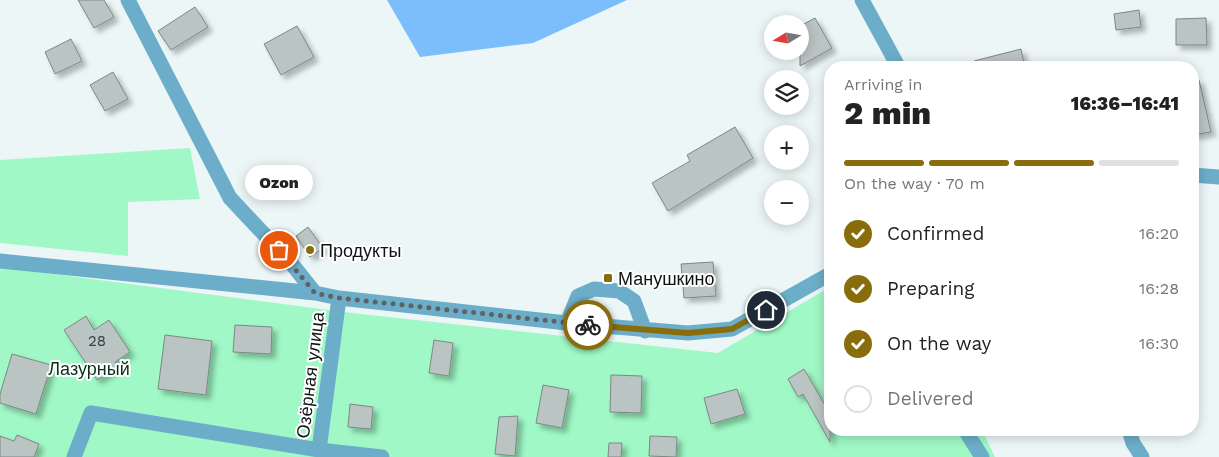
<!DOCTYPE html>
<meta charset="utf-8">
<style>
:root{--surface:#fff;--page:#f6f6f6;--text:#222;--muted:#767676;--line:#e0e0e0;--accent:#896d0d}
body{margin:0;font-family:"Work Sans",sans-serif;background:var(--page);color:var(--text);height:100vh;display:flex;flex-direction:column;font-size:19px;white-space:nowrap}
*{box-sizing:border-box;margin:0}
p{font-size:16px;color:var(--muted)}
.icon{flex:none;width:28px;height:28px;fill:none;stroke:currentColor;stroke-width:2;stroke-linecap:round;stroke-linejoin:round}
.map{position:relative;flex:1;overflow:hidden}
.sheet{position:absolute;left:824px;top:61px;width:375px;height:375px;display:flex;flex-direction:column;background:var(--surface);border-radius:20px;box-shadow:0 2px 12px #0003}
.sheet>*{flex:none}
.needle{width:32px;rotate:259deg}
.controls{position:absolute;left:764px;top:15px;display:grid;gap:10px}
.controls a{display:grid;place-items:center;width:45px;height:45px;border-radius:50%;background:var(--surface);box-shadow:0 2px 12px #0003;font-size:25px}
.pin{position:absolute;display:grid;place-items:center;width:42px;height:42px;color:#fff;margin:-21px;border:2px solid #fff;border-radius:50%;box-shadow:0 1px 5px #0007}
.courier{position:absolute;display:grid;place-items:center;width:50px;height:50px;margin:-25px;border:4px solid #896d0d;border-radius:50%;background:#fff;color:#222;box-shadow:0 1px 6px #0007}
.bubble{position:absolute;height:35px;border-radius:18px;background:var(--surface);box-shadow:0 2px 12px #0003;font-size:16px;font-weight:800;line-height:35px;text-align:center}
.head em{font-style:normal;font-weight:800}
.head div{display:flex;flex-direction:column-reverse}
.head{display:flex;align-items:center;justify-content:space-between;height:85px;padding:0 20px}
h1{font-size:32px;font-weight:800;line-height:38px}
.bar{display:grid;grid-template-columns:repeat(4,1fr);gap:8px 5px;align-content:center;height:60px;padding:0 20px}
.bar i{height:6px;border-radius:4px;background:var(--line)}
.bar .current{background:var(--accent)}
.bar p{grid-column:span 4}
ol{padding:0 20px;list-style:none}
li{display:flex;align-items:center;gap:15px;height:55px}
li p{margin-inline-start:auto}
li .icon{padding:5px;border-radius:50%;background:var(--accent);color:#fff;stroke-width:4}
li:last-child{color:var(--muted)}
li i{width:28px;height:28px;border:2px solid var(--line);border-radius:50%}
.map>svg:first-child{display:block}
.green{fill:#9ff8c5}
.water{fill:#7cbdfc}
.building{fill:#bac4c2;stroke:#7e8785;filter:url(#shadow)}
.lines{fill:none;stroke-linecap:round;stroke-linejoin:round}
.minor{stroke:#6caec9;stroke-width:15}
.done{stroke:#5d6263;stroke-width:5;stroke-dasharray:0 9}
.route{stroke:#896d0d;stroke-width:6}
.poi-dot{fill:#896d0d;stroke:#fff;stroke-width:2}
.labels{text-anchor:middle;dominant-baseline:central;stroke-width:4;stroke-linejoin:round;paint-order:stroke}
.number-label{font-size:15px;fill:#3a3f40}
.poi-label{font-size:18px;fill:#101314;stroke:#fff;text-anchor:start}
.park-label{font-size:18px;fill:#09311e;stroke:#fff}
.street-label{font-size:18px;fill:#101314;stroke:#fff}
</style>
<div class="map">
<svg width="1219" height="457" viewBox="0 0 1219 457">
<defs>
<filter id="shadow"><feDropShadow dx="4.5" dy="4.5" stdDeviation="2.5" flood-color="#0004"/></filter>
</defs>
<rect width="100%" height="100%" fill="#ecf6f7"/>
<path class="green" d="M190,148L200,199L128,202V256L0,243V160Z
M0,267L352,313L718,353L830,287V430H982L995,457H0Z"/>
<path class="water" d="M387,0H627L533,43L420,57Z"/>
<path class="building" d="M78,0H104L114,17L94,28Z
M195,7L208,27L171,50L158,31Z
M1139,10L1141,27L1116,30L1114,14Z
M815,18L832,48L800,66V26Z
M1206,18L1207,45H1176V19Z
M297,26L314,57L281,75L264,44Z
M71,39L82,61L55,74L45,52Z
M1021,49L1025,68H975L974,61Z
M113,72L128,99L105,111L90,85Z
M1192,80H1199L1211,132L1192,135Z
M735,127L753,158L668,211L652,183L690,161L687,155Z
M308,227L323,248L310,257L296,236Z
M713,262L716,296L684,298L681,264Z
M86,316L94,330L109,320L130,352L115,362L118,366L97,380L64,330Z
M235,325L272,327L271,354L233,352Z
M165,335L212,341L206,395L158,389Z
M434,340L453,343L449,376L429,373Z
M12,354L51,365L36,414L0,403V394Z
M804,369L826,407L830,405V442L803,394L798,397L788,379Z
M611,375L642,376L641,413L610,412Z
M543,385L569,390L562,428L536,423Z
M737,389L745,414L711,424L704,398Z
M350,404L373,407L371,429L348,427Z
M518,416L515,456L495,454L499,417Z
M17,435L39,444L34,457H0V436L14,441Z
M650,436L677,437L676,457L649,456Z
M609,443H622L621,457H608Z"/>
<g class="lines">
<path class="minor" d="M128,0L230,198L291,263L315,293
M862,0L899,68
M1192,175L1219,177
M0,261L315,293L339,298L567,323L688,333L732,329L830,274
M567,323L578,296L594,289L619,291L634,301L645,331
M965,430L982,457
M1129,430L1133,443L1142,457
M74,457L91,413L319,450L382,457
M323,457L319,450L339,298"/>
</g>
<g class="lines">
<path class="done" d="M279,250L315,293L339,298L588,325"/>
<path class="route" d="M588,325L688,333L732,329L766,310"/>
</g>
<g class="poi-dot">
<circle cx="310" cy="250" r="5"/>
<rect x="603" y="273" width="10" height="10" rx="2.5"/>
</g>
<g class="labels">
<g class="number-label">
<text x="97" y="341">28</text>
</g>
<g class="poi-label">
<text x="320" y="250">Продукты</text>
<text x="618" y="278">Манушкино</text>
</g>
<g class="park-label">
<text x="89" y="368">Лазурный</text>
</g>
<g class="street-label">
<text transform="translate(310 375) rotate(-83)">Озёрная улица</text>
</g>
</g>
</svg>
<div class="controls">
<a><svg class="needle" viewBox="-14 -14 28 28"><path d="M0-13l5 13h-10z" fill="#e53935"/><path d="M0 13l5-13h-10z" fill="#767676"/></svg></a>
<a><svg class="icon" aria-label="layers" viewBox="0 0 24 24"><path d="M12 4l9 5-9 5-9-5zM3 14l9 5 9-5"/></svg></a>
<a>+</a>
<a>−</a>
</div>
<div class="pin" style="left:279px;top:250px;background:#ea580c"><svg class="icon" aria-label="bag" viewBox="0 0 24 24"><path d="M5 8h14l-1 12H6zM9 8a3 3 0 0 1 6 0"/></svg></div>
<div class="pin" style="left:766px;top:310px;background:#1f2937"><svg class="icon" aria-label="home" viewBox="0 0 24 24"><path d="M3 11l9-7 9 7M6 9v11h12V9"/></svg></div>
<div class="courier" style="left:588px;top:325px"><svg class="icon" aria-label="bike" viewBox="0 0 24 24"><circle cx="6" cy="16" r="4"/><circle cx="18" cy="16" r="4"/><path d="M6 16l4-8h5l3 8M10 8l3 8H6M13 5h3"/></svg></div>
<div class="bubble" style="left:245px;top:165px;width:68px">Ozon</div>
<section class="sheet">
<div class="head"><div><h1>2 min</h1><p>Arriving in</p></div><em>16:36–16:41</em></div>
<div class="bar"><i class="current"></i><i class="current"></i><i class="current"></i><i></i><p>On the way · 70 m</p></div>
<ol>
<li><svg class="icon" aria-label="check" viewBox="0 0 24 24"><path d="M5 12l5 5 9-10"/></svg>Confirmed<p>16:20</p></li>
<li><svg class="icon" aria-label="check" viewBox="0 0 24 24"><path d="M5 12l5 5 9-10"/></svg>Preparing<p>16:28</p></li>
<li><svg class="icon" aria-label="check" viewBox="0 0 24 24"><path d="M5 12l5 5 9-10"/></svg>On the way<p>16:30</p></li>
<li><i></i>Delivered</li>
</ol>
</section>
</div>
